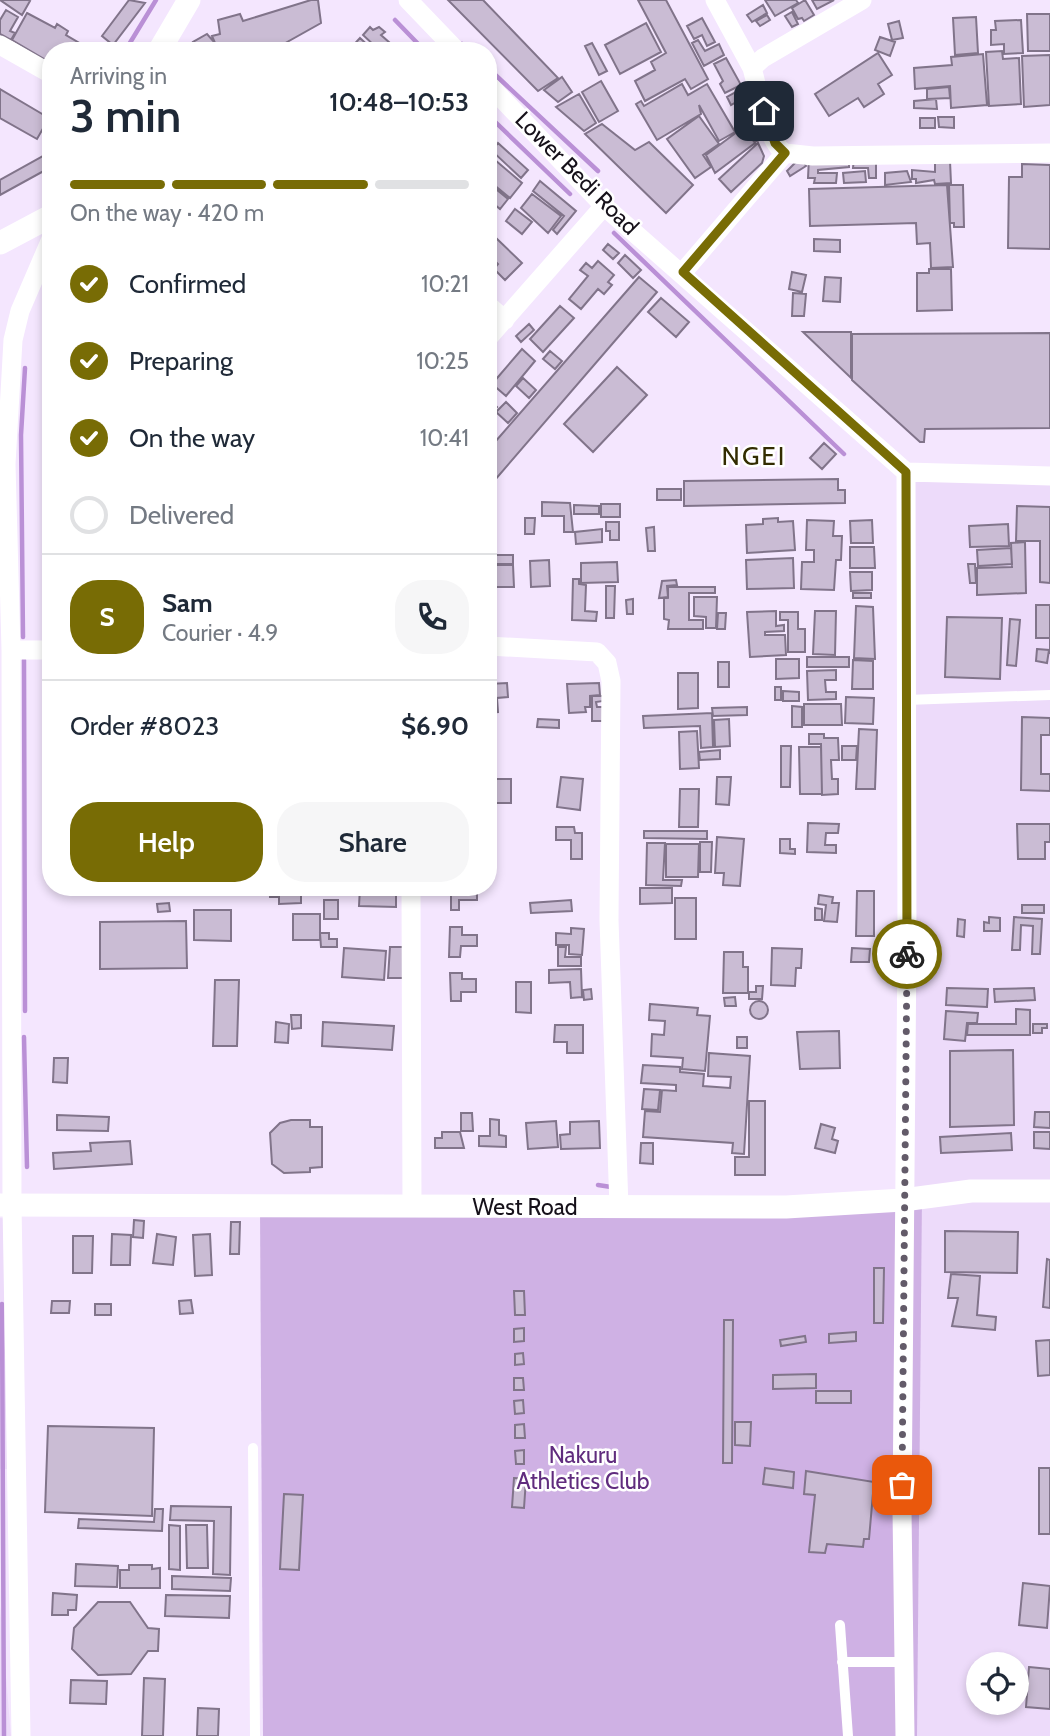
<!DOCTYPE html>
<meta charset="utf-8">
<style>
:root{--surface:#fff;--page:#f6f6f7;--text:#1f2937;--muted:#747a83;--line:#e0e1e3;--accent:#786c05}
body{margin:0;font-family:Cabin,sans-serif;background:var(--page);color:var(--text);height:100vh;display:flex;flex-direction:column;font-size:26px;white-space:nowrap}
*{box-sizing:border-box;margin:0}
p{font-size:23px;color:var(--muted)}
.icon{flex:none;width:38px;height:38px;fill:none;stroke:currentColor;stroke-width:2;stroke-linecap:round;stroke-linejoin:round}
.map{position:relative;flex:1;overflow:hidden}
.drawer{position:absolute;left:42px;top:42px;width:455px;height:854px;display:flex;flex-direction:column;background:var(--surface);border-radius:28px;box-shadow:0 4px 10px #0003}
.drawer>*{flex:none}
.buttons{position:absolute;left:966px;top:1652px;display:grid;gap:14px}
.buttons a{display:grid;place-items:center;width:63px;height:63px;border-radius:50%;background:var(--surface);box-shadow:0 4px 10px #0003;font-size:35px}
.pin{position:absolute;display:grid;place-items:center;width:60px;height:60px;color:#fff;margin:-30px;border-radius:14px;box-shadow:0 4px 10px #0006}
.courier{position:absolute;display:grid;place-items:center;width:70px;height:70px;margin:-35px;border:5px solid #786c05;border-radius:50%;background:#fff;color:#222;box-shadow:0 2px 9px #0007}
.summary em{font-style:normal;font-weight:600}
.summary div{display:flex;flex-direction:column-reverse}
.summary{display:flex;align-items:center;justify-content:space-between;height:119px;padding:0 28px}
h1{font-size:46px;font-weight:600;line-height:52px}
.bar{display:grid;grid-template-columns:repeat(4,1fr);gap:10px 7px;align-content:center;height:84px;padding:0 28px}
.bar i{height:9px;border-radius:5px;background:var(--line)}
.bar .on{background:var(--accent)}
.bar p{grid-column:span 4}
.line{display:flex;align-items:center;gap:18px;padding:0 28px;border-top:2px solid var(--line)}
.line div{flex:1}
.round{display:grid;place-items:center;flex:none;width:74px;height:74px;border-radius:28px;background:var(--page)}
ol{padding:0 28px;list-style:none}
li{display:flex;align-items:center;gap:21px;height:77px}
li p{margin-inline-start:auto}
li .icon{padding:7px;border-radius:50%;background:var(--accent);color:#fff;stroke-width:4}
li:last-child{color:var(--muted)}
li i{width:38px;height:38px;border:4px solid var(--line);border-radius:50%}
.primary-button{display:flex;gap:14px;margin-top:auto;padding:14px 28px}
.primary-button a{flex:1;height:80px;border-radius:28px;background:var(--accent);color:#fff;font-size:28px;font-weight:600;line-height:80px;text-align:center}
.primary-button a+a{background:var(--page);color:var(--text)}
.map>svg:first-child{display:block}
.built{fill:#eddbfa;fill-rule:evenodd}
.green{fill:#cfb1e4}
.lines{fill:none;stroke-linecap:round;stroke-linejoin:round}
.stream{stroke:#ba90d6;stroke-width:4.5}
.building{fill:#cabcd4;stroke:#81748a;stroke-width:2}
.service{stroke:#fff;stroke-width:10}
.minor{stroke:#fff;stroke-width:19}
.tertiary{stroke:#fff;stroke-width:23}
.done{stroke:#635b69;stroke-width:7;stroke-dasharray:0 12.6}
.route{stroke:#786c05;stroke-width:9}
.labels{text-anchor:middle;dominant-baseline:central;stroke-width:5;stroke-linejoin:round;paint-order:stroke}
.street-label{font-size:23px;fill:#151019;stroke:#fff}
.park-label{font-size:23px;fill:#602c7e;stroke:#fff}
.quarter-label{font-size:26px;letter-spacing:2px;fill:#322c01;stroke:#fff}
</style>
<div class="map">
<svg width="1050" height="1736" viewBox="0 0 1050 1736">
<rect width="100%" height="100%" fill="#f4e6fe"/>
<path class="built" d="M1050,478V1736H915L910,479ZM978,1664H1017V1703H978Z
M0,1218L9,1219L15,1469H0Z
M0,1606L11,1736H0Z"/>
<path class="green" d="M922,1196L917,1736H263L260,1206Z"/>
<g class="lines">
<path class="stream" d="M395,20L425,51
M462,44L470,51
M125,51L156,0
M488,68L598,171
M488,115L570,194
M50,198L51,195
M614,233L844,454
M23,637L21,435L25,368
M24,660L25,1011
M24,1037L27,1167
M598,1185L611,1187
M2,1304L4,1736"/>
</g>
<path class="building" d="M0,0H28L30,1L22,15Z
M129,0L145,3L113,45L102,36Z
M311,0H318L321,23L271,51H198L193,42L207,34L215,43L212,36L220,34L218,20L240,14L243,21Z
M448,0H483L558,78L538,91Z
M638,0H666L708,79L691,89L685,79L645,101L635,81L655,70L651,62L666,53Z
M765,0H796L798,3L775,16Z
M805,0L814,15L804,21L802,18L798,19L792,8Z
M812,0H834L817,9Z
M763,5L767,13L752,22L747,15Z
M6,10L18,17L10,31L15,33L11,40L0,34V20Z
M792,12L798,24L792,27L785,16Z
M27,13L55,28L57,24L68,31L66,35L93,51H51V63L12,40Z
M1027,14H1050V51H1028Z
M767,15L770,20L760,26L756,21Z
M976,17L978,53L955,55L953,18Z
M702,18L715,42L707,46L702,35L694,39L687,26Z
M1021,20L1023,53L1004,54V44L991,45V30H996L995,21Z
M899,21L903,38L892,40L888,24Z
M646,23L661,52L620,74L605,45Z
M370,27L373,30L379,27L385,32L381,35L399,51H374L377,48L363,35Z
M880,37L895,42L890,56L875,50Z
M360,38L374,51H348Z
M698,40L705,51L719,44L724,55L704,66L692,43Z
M592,43L607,71L599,75L585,46Z
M1002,51L1003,59L1019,58L1021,104L989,106L986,52Z
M878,53L892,75L878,84L884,94L864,107L858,98L829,116L815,94Z
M983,54L987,105L951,108L950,86L915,89L914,68L952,65L951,57Z
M1050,55V105L1024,107L1022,56Z
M726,58L741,85L725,93L720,84L723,81L714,64Z
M562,77L572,92L558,102L544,90Z
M601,81L618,111L599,122L582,92Z
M682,84L688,95L707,84L735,132L719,141L699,105L701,114L657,140L636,104L641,101L644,106Z
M949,87L950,98L927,99V89Z
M743,88L755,110L746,115L738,101L731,105L727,97Z
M0,89L49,118L37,139L0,118Z
M579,94L596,123L584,131L556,107Z
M936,99L937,109L914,108V101Z
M758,112L769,135L755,142L744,118Z
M699,116L719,144L703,155L711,167L695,178L667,139Z
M938,117H954V128L939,127Z
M920,118H935V128H920Z
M602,124L635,150L649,142L693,185L666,213L585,134Z
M741,125L755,143L715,173L706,155L737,132L735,129Z
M498,143L528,170L521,178L492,151Z
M758,143L764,156L762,163L731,192L719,179Z
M488,154L522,183L510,198L488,180Z
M45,155L51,167L0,195V180Z
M801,157L806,166L790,176L787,171Z
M809,157L849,158V167L818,170V173H837L836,183H814L815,178H808Z
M854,158H876V178H869L868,168H853Z
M950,161L951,183L935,184L934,180L916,183V179H912V170L935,172V162Z
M1022,164L1050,165V249L1008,248L1009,177H1022Z
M865,171L866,182L844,183L843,173Z
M907,171L911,182L885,185V173Z
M540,181L576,211L557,234L553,230L564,216L533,191Z
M491,185L508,199L500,209L488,199Z
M947,185L953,267L931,268L930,243L917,244L916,223L810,226L809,189Z
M949,185H963L964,227H954V223H950Z
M532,194L561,216L548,233L521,208Z
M515,209L532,222L522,234L506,221Z
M495,237L522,263L505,280L494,269L498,264L488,254V244Z
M814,239L840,240V252L814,251Z
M608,244L619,253L613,259L603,250Z
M625,255L641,270L633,278L618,263Z
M598,261L614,275L608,282L612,285L604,294L598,289L581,309L569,299L588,276L580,270L586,263L592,268Z
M929,269H951L952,310L917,311V273H929Z
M792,272L806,275L802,292L789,289Z
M639,277L657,292L488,488V450Z
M825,277L841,278L840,302L823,301Z
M793,293L806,294L804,316H792Z
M661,298L689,322L676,337L648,312Z
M560,306L574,318L543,352L530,339Z
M529,324L534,330L521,342L516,336Z
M803,332H851V378Z
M1050,333V428L925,429L924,442H920L852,380V334Z
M522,349L535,361L506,396L492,384Z
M550,351L562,361L555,369L543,359Z
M617,367L647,395L593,452L564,424Z
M523,378L536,390L529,398L516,386Z
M488,398L497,407L488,417Z
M506,402L517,413L508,423L496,412Z
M824,443L836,454L822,469L810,458Z
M838,479V490H845V503L684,506V481Z
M657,489H681V500H657Z
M542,502L570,503L573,532H564V516H542Z
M601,504H620V517H601Z
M574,505L599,506V514H574Z
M1017,506L1050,507V583L1040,582V541H1016Z
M525,518H535L534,534H525Z
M778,518V522L793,521L795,550L747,553L746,525L763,524V519Z
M807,520L834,521L833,536H842L841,560H836L834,590L801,589L802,562H814V550H806Z
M872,520L873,543H851L850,521Z
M46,522H51V567H47Z
M606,522H619V540H610V531H606Z
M1008,524L1009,546L970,547L969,526Z
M654,527L655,551H648L646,528Z
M602,529V542L576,544L575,532Z
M1025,542L1026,593L977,595V568L1012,567L1011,543Z
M850,547H874L875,568H850Z
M1011,548L1012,564L978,566L977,550Z
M496,555H513V564H496Z
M793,558L794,588L747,589L746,560Z
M549,560L550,586L531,587L530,561Z
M617,562L618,582L581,583V563Z
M968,564H975L976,583H970Z
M496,565H513L514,587H496Z
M850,572H872V590L851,591Z
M45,576H51V628H46Z
M573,579H579V584L586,585L585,611L597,612L596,621L572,620Z
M676,580L677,585L667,586L668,597L659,598L662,581Z
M606,586H615L614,618H606Z
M668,587H715V593H689V620H703V629H668L669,620L664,619V598H668Z
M853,593H871V598H853Z
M694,597H717L716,628H706V617L694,616Z
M633,599V614H627L626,600Z
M1036,605H1050V654V638H1036Z
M856,606L873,607L875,659L854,658Z
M776,611V626L784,625V631L765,632V635H785L786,655L750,657L747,612Z
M815,611H836L835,655L813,654Z
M780,612H798V629H805V652H788V620H780Z
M718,613H726L725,629H717Z
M947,617L1002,618L1000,679L945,677Z
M1010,619L1020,620L1016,666L1007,665Z
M1037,649L1049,650L1047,663L1036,661Z
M807,657H849V667H807Z
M776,659H799V678L776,679Z
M853,660L873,661V689H852Z
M718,662H729V687H718Z
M836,670V680H825L826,692H836V699L808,700L807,671Z
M678,673H698V708L678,709Z
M507,683L508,697L497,698L498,712L488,713V684Z
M599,683L600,695L590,696V707H585L586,712L569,713L567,684Z
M775,687H781V700H775Z
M783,691L799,692V701H783Z
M592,696H603V701L596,702L597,707H603V721H592Z
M846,697L874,698L873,724L845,723Z
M804,704H841L842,725H804Z
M792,706L802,707V727H792Z
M747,707V715L713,716L712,708Z
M712,713L713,747L701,748L700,726L644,728L643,716Z
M1022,717L1050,718V735H1041V774H1050V791L1021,790Z
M538,719L559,720V728L537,727Z
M729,719L730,746L715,747L714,720Z
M859,729L877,730L875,789H856Z
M697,731L699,768L680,769L679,732Z
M809,734H824V738H838L839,760H831L832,779H838V794L822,795L821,744H809Z
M781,746H791L790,787H781Z
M842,746H857L856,760H842Z
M799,747H821L822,794H800Z
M720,750V759L700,760L699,752Z
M561,777L583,779L580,810L557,807Z
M717,777H731L729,805L716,804Z
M489,779H511V803H489Z
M680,789H699L698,827H679Z
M808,823L839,824L838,833H826L825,845H836V853L807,852Z
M1017,824H1050V842H1045V859H1018Z
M556,827H574L575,833H582V859H571V840H556Z
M644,831H707V839L644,838Z
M717,837L744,839L740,886L723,885L724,873H715Z
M780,839H790V849H795V854L780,853Z
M700,842H712L711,872H700Z
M647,843H665L663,880H682L681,886L646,885Z
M666,844H699L698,877H666Z
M270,887H278V897H270Z
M279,887H316V895H301V903L279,904Z
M360,887H396V907L359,906Z
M451,887L477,888V900H459V910H451Z
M640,888H672V903L640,904Z
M857,891H874V936H856Z
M819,895L833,897L832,903H839L837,922L824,921L826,905L818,904Z
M675,898H696V939H675Z
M324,900H338V919H324Z
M571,900L572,911L531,913L530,903Z
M169,903L170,911L158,912L157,904Z
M1022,905H1044V913H1022Z
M815,908L822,909V920H815Z
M194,910H231V941L194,940Z
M293,914H320V940H293Z
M989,917L1000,918V931H984V922L989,923Z
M1014,917L1042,919L1040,954H1032L1033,926L1021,925L1020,950H1012Z
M958,919L965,920L964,937L957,936Z
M186,921L187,968L100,969V922Z
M450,927H462V935H477V946H461L460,957H449Z
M571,928L584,929L582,955L569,954V945H556V933L571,934Z
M320,933H329V939H337V947H321Z
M390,947H407L405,978H388Z
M558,947H566L565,957H581V966H558Z
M344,948L386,951L384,980L342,977Z
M772,948L802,949L801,968H796L795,986L771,985Z
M852,948L870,949L869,962H851Z
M724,952H743V967H748V993H723Z
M581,969L582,997L571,998L570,982L549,983V970Z
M450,973H462V979H476V992H461V1001H451Z
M215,980H239L237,1046H213Z
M516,982H531V1013L516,1012Z
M756,986H763L762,999H749V992H756Z
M947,988L988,989L987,1007L946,1005Z
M1034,988L1035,1000L995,1002L994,989Z
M591,989L592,999L584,1000L583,990Z
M735,997L736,1006H725L724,998Z
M750 1010a9 9 0 1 1 18 0a9 9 0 1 1-18 0Z
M650,1004L698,1008L697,1015L710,1016L705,1071L682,1069L683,1058L651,1056L652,1034L664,1035L665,1021L649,1020Z
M1016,1009L1030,1010V1035H967L968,1024H1016Z
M946,1011L978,1013L977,1023H967L965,1041L944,1039Z
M291,1015H301V1028L292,1029Z
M276,1022L289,1024L288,1043L275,1042Z
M323,1022L394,1026L392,1050L322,1046Z
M1033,1024H1047V1028H1042V1033H1033Z
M555,1025H583V1053H567V1042H554Z
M839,1031L840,1068L800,1069L797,1032Z
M737,1037H747V1048H737Z
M1013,1050L1014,1125L950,1127V1051Z
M709,1053L750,1056L744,1154L732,1153L733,1143L643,1137L645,1111L660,1112L662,1090L676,1091V1085L641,1083L643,1065L680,1067V1072L704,1074L703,1086L730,1088L731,1077L708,1076Z
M54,1058H68L67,1083L53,1082Z
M644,1089L660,1090L658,1110L642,1109Z
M749,1101H765V1175H735V1157H749Z
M1035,1112H1050V1128L1034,1127Z
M461,1113H472L473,1131H461Z
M57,1115L109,1117L108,1131L57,1130Z
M490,1119L499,1120V1135L506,1136V1147L479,1146V1136H490Z
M291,1120H310V1127H322V1167L310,1168V1172L284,1173L272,1164L270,1133L280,1123Z
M556,1121L558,1147L528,1149L526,1123Z
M599,1121L600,1148L561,1149L560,1135L570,1134V1122Z
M821,1124L835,1128L832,1139L838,1141L835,1153L815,1148Z
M442,1132H460L464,1148H435V1138H442Z
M1034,1132H1050V1149L1034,1148Z
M1011,1133L1012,1150L941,1153L940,1137Z
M130,1141L132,1164L54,1169L53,1153L91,1151L90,1143Z
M641,1143H653V1164L640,1163Z
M134,1220L144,1221L143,1238L133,1237Z
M231,1222H240L239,1254H230Z
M945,1231L1018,1232L1017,1273L945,1272Z
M112,1234L131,1235L130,1265H111Z
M157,1234L176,1237L173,1265L153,1263Z
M210,1234L212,1275L195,1276L193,1235Z
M73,1236H93L92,1273H73Z
M1047,1259L1050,1260V1308L1043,1307Z
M874,1268H884L883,1323H874Z
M951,1274L980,1276L977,1315L996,1317L995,1330L952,1326L958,1298H948Z
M514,1291H524L525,1315H515Z
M191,1300L193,1313L180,1314L179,1301Z
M52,1301H70L69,1313H51Z
M95,1304H111V1315H95Z
M724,1320H733L732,1463H723Z
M524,1328V1341L514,1342V1329Z
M856,1332V1341L829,1343V1334Z
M805,1336L806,1342L781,1346L780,1340Z
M1050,1340V1375L1038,1376L1036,1341Z
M523,1353L524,1364L515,1365V1354Z
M816,1374V1388L773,1389V1375Z
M514,1378H523L524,1390H514Z
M816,1391H851V1403H816Z
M523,1400L524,1413L515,1414L514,1401Z
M735,1422H751L750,1446L735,1445Z
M524,1424L525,1438H515V1425Z
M48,1426L154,1428L152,1516L45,1512Z
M524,1450V1464H516L515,1451Z
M765,1468L794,1472L793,1488L763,1484Z
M1039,1468H1050V1534H1039Z
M806,1471L874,1482L869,1539H864L863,1547L827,1544L825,1553L809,1552L815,1495L804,1494Z
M514,1478L526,1479L524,1508L512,1507Z
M284,1494L303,1495L299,1570L280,1569Z
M171,1506L231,1507L230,1575L213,1574L214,1521L170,1520Z
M155,1509H163L162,1531L78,1528L79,1519L154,1522Z
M169,1525L180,1526V1570L169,1569Z
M186,1525H207L208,1568H187Z
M76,1564L118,1566L117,1587L75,1586Z
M129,1565H152V1569L160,1568V1588H120V1570H129Z
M172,1576L231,1578L230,1591L172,1589Z
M1023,1583L1050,1586L1047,1628L1019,1625Z
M53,1593L77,1595L76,1610H68V1615H52Z
M166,1595L230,1596L229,1618L165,1616Z
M98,1602H130L148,1628L159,1629L158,1651H148L131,1674L98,1675L72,1649L74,1628Z
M1029,1667L1050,1669V1709L1026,1707Z
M144,1678L165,1679L163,1736H142Z
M71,1680L107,1681L106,1704L70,1703Z
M198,1708L219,1709L218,1736H197Z"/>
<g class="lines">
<path class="service" d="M906,700L1050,695
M253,1448L255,1736
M840,1625L848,1736
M842,1662H904"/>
<path class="minor" d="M408,0L457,51
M715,0L752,68
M0,45L51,74
M488,84L604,206L906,472L1050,476
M785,153C767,144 758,88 752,68L763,58L862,0
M683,272L785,153L813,156L1050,153
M488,305L505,320
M488,338L604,206
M488,646L597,652L607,663L611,681L609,920L619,1207
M11,650H51
M411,887L412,1207
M21,1736L12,1205L11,650L6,464L13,340L20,311L51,239
M905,1736L902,1510L907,945L906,472"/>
<path class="tertiary" d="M159,51L189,0
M0,243L51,216
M0,1205L786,1207L903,1200L971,1191H1050"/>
</g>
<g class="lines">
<path class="done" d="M902,1485L907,954"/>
<path class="route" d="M764,111L775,143L785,153L683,272L906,472L907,954"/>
</g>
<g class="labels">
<g class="street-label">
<text transform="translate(577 173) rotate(45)">Lower Bedi Road</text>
<text x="525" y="1207">West Road</text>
</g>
<g class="park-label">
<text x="583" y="1455">Nakuru<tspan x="583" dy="26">Athletics Club</tspan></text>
</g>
<g class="quarter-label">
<text x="754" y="456">NGEI</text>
</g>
</g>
</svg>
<div class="buttons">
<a><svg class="icon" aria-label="locate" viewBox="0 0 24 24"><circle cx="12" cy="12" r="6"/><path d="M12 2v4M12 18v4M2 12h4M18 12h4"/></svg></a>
</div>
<div class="pin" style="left:902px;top:1485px;background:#ea580c"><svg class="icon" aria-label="bag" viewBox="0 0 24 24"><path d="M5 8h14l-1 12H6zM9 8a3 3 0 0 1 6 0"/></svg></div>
<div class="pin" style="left:764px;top:111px;background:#1f2937"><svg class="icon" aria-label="home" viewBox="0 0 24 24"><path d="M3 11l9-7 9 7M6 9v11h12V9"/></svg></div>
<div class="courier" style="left:907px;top:954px"><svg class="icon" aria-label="bike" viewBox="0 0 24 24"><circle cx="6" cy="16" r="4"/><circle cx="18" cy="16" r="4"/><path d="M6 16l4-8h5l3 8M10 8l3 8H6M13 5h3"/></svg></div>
<section class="drawer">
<div class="summary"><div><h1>3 min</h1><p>Arriving in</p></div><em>10:48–10:53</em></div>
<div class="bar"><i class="on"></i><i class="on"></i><i class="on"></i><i></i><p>On the way · 420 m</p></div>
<ol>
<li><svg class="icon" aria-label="check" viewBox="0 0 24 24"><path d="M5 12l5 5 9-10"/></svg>Confirmed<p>10:21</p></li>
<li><svg class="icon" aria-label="check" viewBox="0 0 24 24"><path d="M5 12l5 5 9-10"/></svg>Preparing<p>10:25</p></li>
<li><svg class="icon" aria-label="check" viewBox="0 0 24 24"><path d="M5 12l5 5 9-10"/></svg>On the way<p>10:41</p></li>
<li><i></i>Delivered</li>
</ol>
<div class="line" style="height:126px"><b class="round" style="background:var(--accent);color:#fff">S</b><div><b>Sam</b><p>Courier · 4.9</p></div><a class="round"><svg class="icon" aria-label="phone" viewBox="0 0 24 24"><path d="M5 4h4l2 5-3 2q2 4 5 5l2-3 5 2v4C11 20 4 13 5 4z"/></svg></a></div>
<div class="line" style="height:91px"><div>Order #8023</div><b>$6.90</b></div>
<div class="primary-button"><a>Help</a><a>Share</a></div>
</section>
</div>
